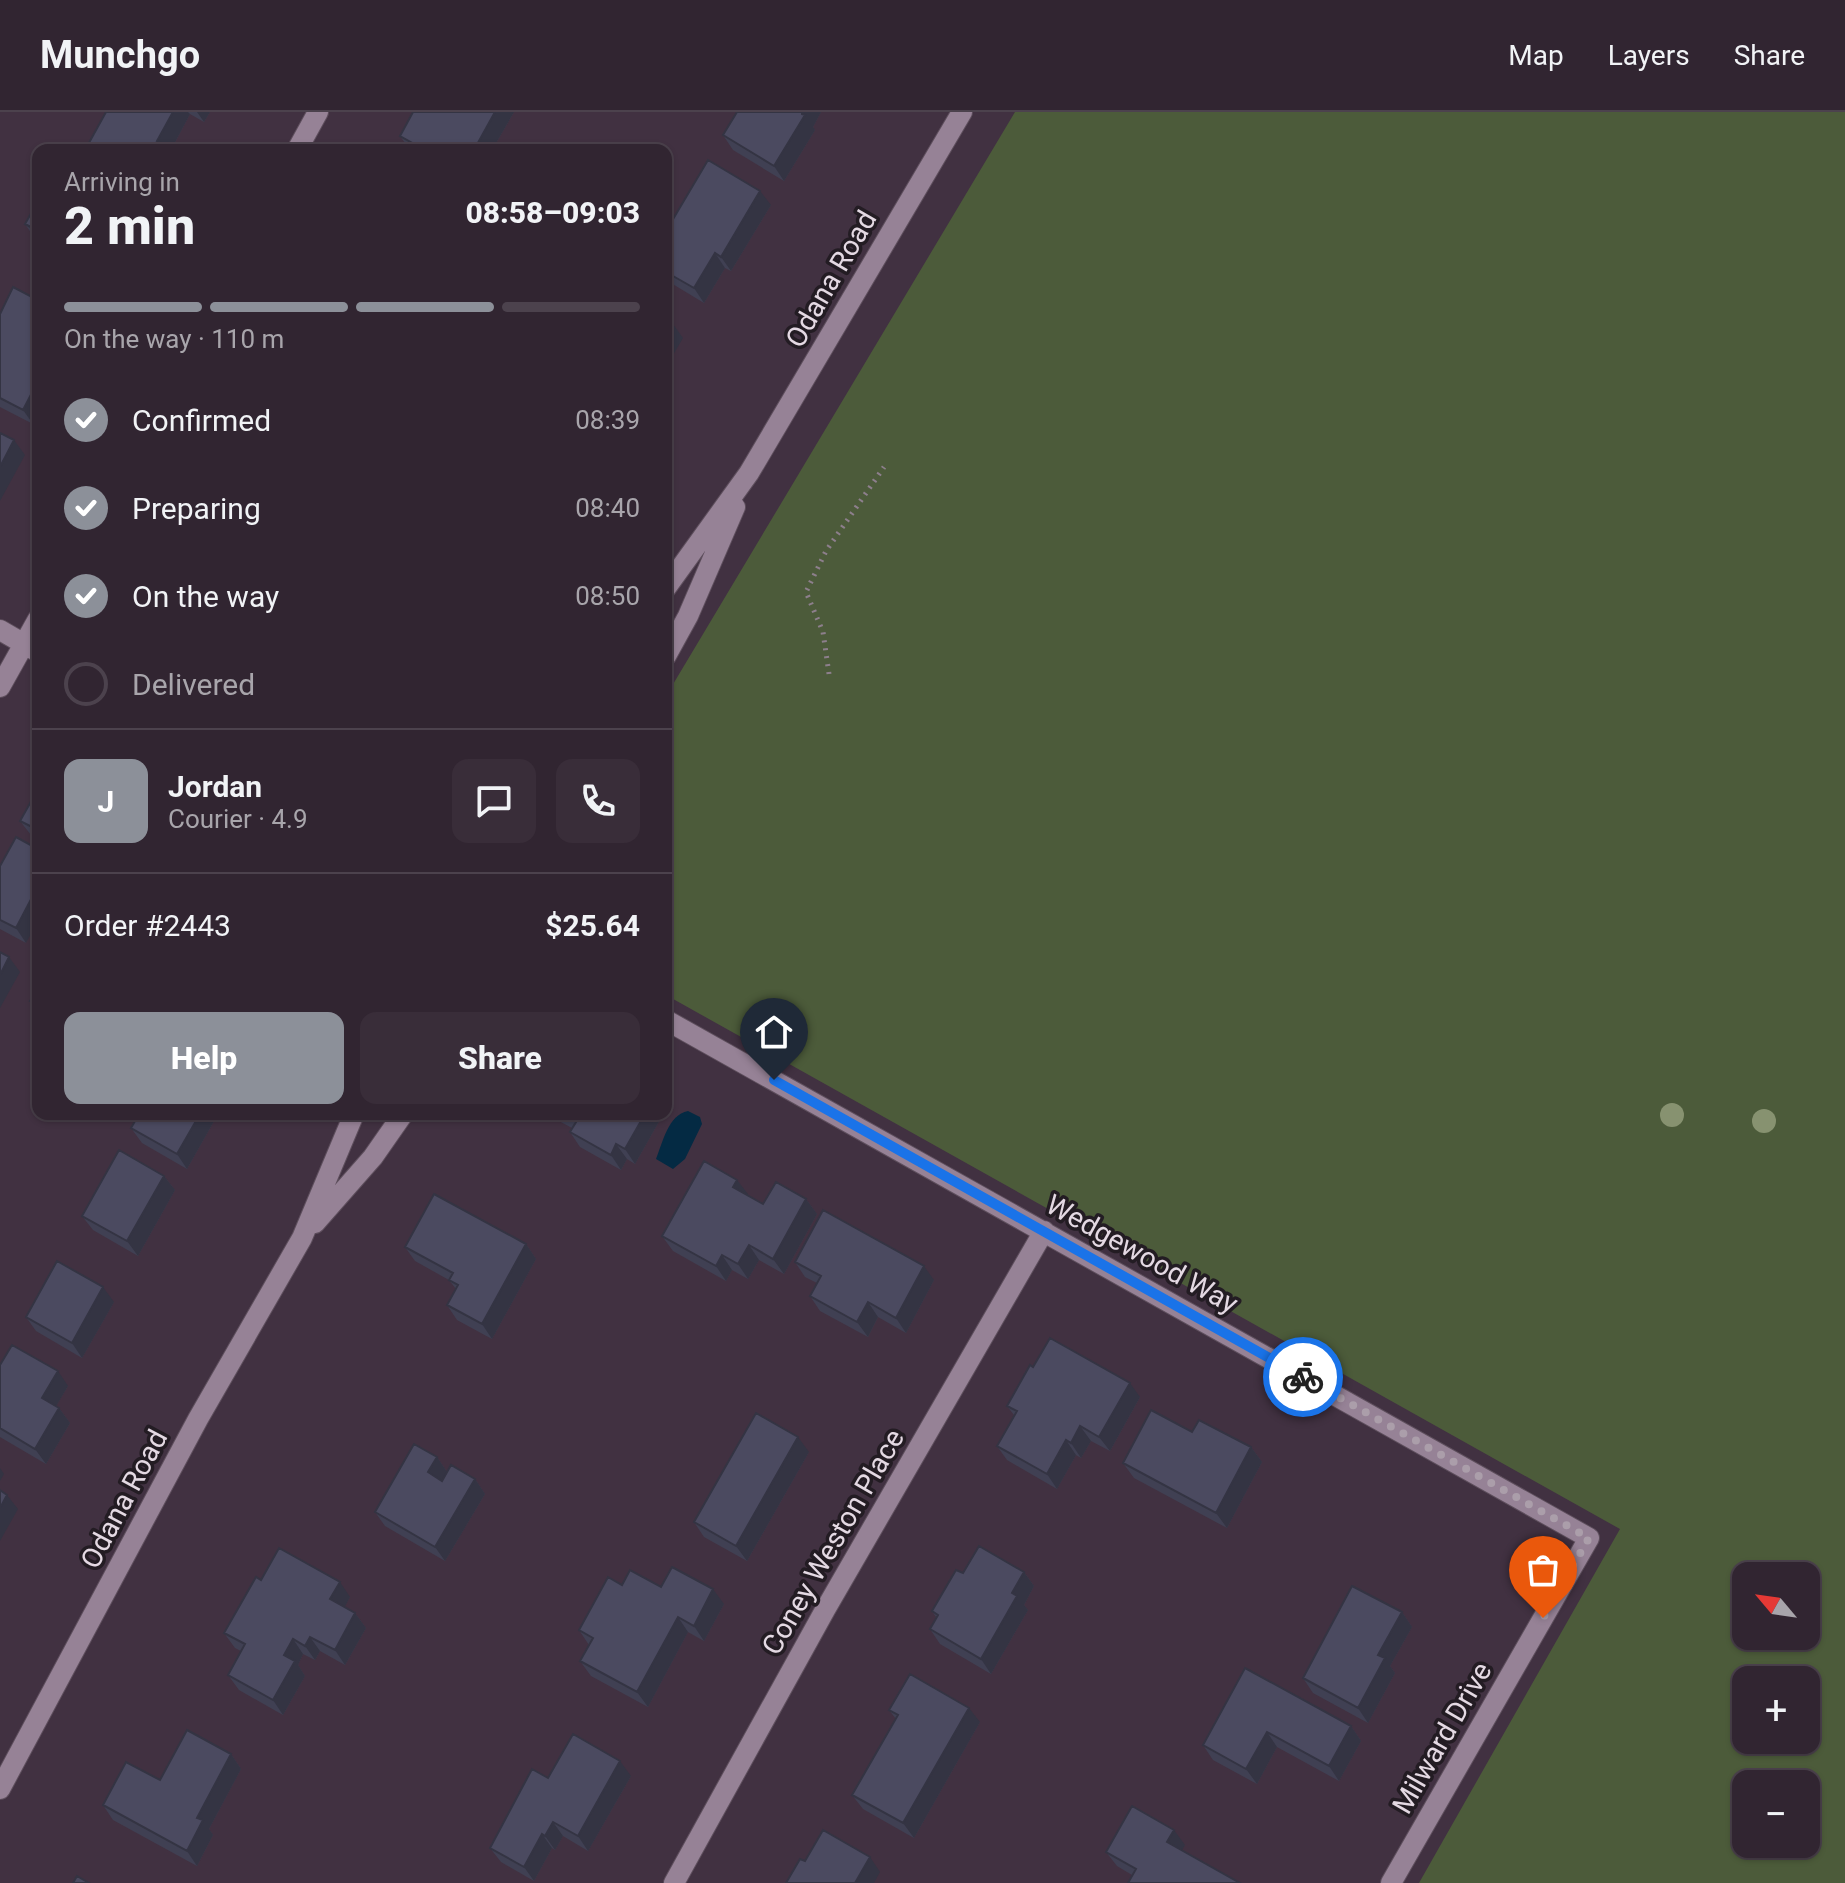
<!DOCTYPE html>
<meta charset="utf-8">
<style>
:root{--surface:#312531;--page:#392d39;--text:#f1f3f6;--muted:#a8a5ab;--line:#4c424d;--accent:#8c9099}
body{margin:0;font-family:Roboto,sans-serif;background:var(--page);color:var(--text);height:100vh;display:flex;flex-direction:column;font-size:30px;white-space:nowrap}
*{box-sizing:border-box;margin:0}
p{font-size:26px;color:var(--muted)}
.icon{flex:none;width:44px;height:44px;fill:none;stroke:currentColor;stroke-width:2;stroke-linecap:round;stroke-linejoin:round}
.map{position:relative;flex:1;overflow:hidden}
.side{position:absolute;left:32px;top:32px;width:640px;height:976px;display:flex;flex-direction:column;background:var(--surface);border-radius:16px;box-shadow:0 2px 6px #0004,0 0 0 2px var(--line)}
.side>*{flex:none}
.needle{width:52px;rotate:299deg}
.fabs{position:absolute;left:1732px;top:1450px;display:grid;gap:16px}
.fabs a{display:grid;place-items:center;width:88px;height:88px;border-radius:16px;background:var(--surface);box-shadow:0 2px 6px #0004,0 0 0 2px var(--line);font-size:40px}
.pin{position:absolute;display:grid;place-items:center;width:68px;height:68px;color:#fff;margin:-82px -34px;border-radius:50% 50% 50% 0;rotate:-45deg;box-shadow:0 0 8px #0007}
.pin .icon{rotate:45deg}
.courier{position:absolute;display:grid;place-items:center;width:80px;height:80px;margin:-40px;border:6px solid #1a73e8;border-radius:50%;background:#fff;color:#222;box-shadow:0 2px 10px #0007}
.headline em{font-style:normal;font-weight:800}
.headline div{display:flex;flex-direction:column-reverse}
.headline{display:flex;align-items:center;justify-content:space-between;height:136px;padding:0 32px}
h1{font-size:52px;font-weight:800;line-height:60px}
.bar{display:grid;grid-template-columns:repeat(4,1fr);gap:12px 8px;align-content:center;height:96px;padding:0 32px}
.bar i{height:10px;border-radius:6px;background:var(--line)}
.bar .on{background:var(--accent)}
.bar p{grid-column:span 4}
.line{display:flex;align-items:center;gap:20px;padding:0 32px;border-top:2px solid var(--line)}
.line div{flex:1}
.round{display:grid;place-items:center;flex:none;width:84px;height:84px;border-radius:16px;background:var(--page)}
ol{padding:0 32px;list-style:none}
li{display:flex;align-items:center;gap:24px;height:88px}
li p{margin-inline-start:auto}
li .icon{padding:8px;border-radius:50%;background:var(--accent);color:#fff;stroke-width:4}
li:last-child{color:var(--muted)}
li i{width:44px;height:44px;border:4px solid var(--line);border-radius:50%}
.button{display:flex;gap:16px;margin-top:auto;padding:16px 32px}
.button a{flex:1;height:92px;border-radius:16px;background:var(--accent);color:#fff;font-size:32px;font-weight:800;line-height:92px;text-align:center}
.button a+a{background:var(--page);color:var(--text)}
header{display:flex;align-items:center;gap:48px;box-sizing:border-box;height:112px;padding:0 40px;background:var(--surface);border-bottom:2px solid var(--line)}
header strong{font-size:38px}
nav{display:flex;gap:44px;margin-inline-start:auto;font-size:28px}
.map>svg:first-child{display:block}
.green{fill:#4c5b3a;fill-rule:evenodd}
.water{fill:#042a43}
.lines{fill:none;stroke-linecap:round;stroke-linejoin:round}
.minor-casing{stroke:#5d4e5c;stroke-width:22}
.tertiary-casing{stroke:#5d4e5c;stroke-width:22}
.path{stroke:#8d7f8c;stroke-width:5;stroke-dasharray:2 6;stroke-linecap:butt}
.minor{stroke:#968296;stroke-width:20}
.tertiary{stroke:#968296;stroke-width:20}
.tree{fill:#879270}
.wall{fill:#404053}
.shaded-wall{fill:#343443}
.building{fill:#4b4a60;stroke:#343443;stroke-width:2}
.done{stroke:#ab9eaa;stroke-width:8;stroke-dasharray:0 14.4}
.route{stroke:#1a73e8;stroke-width:10}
.labels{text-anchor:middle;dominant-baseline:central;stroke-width:7;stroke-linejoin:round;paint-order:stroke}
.street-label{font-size:28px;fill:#e4d9e3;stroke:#231c23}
</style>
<header>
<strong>Munchgo</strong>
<nav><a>Map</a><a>Layers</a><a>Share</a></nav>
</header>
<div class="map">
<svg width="1845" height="1771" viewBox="0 0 1845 1771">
<rect width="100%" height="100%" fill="#413141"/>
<path class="green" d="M1015,0H1845V1771H1419L1620,1417L666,883V584ZM1746,1464H1806V1524H1746ZM1806,1568V1628H1746V1568ZM1806,1672V1732H1746V1672Z"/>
<path class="water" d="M688,999L700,1005L702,1012L685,1047L673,1057L656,1047C663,1030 668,1003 688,999Z"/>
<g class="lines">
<defs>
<path id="minor" d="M297,38L318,0
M0,518L38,540
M0,575L38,507
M666,908L1589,1426L1391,1771
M674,1771L825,1498L1044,1119"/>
<path id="tertiary" d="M666,476L749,361L962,0
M666,544L688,504L735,395
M315,1111L373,1045L403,1002
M0,1677L198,1307L302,1126L354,1002"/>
</defs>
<use href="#minor" class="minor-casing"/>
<use href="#tertiary" class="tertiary-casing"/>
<path class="path" d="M829,562L823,520L806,480L826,439L884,355"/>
<use href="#minor" class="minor"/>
<use href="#tertiary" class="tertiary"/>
</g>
<g class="tree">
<circle cx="1672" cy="1003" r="12"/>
<circle cx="1764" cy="1009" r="12"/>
</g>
<path class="wall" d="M106,0H210L204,10L190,2L171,38H85Z
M514,0L492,38H410L400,24Z
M737,0H821L813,15L815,18L784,69L733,38L723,23Z
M38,89V134L35,130L36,128L25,112Z
M771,93L731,159L725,156L704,191L666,168V119Z
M0,202L33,312L0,295Z
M38,677V727L31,723L20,709Z
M0,754L26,831L0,817Z
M139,1002H218L187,1057L142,1031L131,1016Z
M546,1002H658L661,1006L635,1052L627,1047L621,1058L580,1035L570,1020L572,1016Z
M164,1064L175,1078L138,1144L93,1118L82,1104Z
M737,1068L747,1083L763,1092L806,1087L817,1102L784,1162L759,1148L748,1167L732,1158L726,1169L673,1139L662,1124Z
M526,1132L536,1147L492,1227L457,1208L447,1193L456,1177L449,1168L415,1149L405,1135Z
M795,1150L934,1168L906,1221L878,1205L868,1225L820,1199L810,1184L817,1171L805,1165Z
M114,1190L82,1246L36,1219L26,1205Z
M0,1253L68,1274L56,1294L59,1296L70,1311L46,1352L0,1325Z
M1033,1255L1140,1285L1110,1339L1091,1329L1081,1346L1076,1343L1057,1377L1007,1348L997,1334L1014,1303L1007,1294Z
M1192,1320L1251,1335L1262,1350L1227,1416L1134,1366L1123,1351Z
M809,1340L747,1449L704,1425L694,1410Z
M437,1345L447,1360L475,1367L485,1382L445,1449L385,1414L375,1400Z
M1024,1460L1034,1474L1024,1493L1028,1498L991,1562L940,1532L930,1517L936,1505L932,1499L963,1461Z
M261,1468L350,1485L344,1495L355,1501L366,1516L345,1553L320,1539L315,1548L303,1542L298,1553L305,1564L283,1603L239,1578L228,1563L241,1539L235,1536L224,1521Z
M622,1473L661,1475L724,1492L704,1529L688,1520L648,1595L591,1564L580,1549L589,1533L579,1518Z
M1402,1500L1412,1515L1390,1554L1395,1561L1368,1611L1313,1581L1303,1566Z
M1245,1556L1351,1614L1361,1629L1339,1669L1277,1635L1257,1672L1213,1648L1203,1633Z
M889,1598L980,1610L914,1726L863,1697L852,1683L896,1607Z
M231,1642L241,1657L209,1717L213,1723L197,1754L113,1708L103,1693L160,1668Z
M631,1664L588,1739L563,1724L555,1738L552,1736L534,1769L501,1750L490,1736L548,1666Z
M1185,1733L1181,1738L1132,1763L1117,1754L1106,1740Z"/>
<path class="shaded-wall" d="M173,0H188L190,2L171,38H159L157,29Z
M197,0H210L204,10Z
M495,0H514L492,38H474Z
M802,0H821L813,15L815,18L784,69L774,54Z
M760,79L771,93L731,159L721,145Z
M715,141L725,156L704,191L694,176Z
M673,212L683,226L666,255V223Z
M38,269V303L33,312L23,298Z
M14,328L25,343L0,389V355Z
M38,774V809L26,831L16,816Z
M9,845L20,860L0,896V863Z
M200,1002H218L187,1057L177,1042Z
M645,1002H658L661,1006L635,1052L625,1037Z
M616,1032L627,1047L621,1058L611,1043Z
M164,1064L175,1078L138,1144L127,1129Z
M737,1068L748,1082L744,1090L733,1075Z
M806,1087L817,1102L784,1162L773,1147Z
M526,1132L536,1147L492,1227L482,1212Z
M749,1133L759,1148L748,1167L738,1152Z
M722,1143L732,1158L726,1169L716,1154Z
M924,1154L934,1168L906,1221L896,1206Z
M103,1175L114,1190L82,1246L72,1231Z
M868,1190L878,1205L868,1225L857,1210Z
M58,1259L68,1274L52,1301L42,1286Z
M1130,1271L1140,1285L1110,1339L1099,1325Z
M59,1296L70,1311L46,1352L35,1337Z
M1080,1314L1091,1329L1081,1346L1071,1331Z
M798,1325L809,1340L747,1449L736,1434Z
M1066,1328L1076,1343L1057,1377L1047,1362Z
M1251,1335L1262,1350L1227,1416L1216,1401Z
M437,1345L447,1360L438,1375L428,1360Z
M0,1356L4,1362L0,1369Z
M475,1367L485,1382L445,1449L435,1435Z
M7,1383L18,1397L0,1429V1396Z
M1024,1460L1034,1474L1024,1493L1028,1498L991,1562L981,1547L1012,1481Z
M340,1470L350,1485L341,1502L330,1487Z
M713,1477L724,1492L704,1529L694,1514Z
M1402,1500L1412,1515L1390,1554L1395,1561L1368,1611L1358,1596L1378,1543Z
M355,1501L366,1516L345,1553L335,1538Z
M678,1505L688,1520L648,1595L637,1580Z
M310,1525L320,1539L315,1548L305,1534Z
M293,1527L303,1542L298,1553L305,1564L283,1603L273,1588L284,1543Z
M969,1596L980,1610L914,1726L903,1711Z
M1351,1614L1361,1629L1339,1669L1329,1654Z
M1267,1620L1277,1635L1257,1672L1246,1657Z
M231,1642L241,1657L209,1717L213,1723L197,1754L187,1739L197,1706Z
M620,1649L631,1664L588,1739L578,1724Z
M553,1710L563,1724L555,1738L545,1724Z
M1174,1718L1185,1733L1178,1745L1167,1730Z
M542,1722L552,1736L534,1769L524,1755Z
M870,1745L880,1760L874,1771H855Z"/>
<path class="building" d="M106,0H173L157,29L162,31L159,38H85Z
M413,0H495L474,38H425L400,24Z
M737,0H802V2L805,3L774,54L723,23Z
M708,48L760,79L721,145L715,141L694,176L666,160V119Z
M38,89V119L25,112Z
M13,175L38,188V269L23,298L0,286V202Z
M666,208L673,212L666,223Z
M0,321L14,328L0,355Z
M38,677V718L20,709Z
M16,725L38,737V774L16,816L0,808V754Z
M0,840L9,845L0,863Z
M38,875V893L30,889Z
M139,1002H200L177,1042L131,1016Z
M562,1002H645L625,1037L616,1032L611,1043L570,1020L576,1010Z
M119,1038L164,1064L127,1129L82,1104Z
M704,1049L737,1068L733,1075L763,1092L776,1070L806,1087L773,1147L749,1133L738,1152L722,1143L716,1154L662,1124Z
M434,1082L526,1132L482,1212L447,1193L458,1173L449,1168L453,1161L405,1135Z
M823,1098L924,1154L896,1206L868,1190L857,1210L810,1184L821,1164L795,1150Z
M57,1149L103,1175L72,1231L26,1205Z
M1050,1226L1130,1271L1099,1325L1080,1314L1071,1331L1066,1328L1047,1362L997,1334L1017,1299L1007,1294L1030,1253L1033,1255Z
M12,1233L58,1259L42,1286L59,1296L35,1337L0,1316V1253Z
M1151,1298L1192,1320L1199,1308L1251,1335L1216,1401L1123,1351Z
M756,1301L798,1325L736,1434L694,1410Z
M414,1332L437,1345L428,1360L442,1369L451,1353L475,1367L435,1435L375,1400Z
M0,1378L7,1383L0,1396Z
M979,1434L1024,1460L1012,1481L1017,1484L981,1547L930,1517L938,1503L932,1499L956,1458L963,1461Z
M279,1436L340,1470L330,1487L355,1501L335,1538L310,1525L305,1534L293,1527L284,1543L295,1549L273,1588L228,1563L245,1532L224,1521L256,1465L261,1468Z
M672,1455L713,1477L694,1514L678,1505L637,1580L580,1549L593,1526L579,1518L608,1465L622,1473L630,1458L661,1475Z
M1352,1474L1402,1500L1378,1543L1385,1546L1358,1596L1303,1566Z
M1245,1556L1351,1614L1329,1654L1267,1620L1246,1657L1203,1633Z
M910,1562L969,1596L903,1711L852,1683L898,1603L889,1598Z
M187,1618L231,1642L197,1706L203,1708L187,1739L103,1693L126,1650L160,1668Z
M573,1622L620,1649L578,1724L553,1710L545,1724L542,1722L524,1755L490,1736L532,1657L548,1666Z
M1132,1694L1174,1718L1167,1730L1240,1771H1128L1136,1757L1106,1740Z
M823,1718L870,1745L855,1771H786L800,1747L805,1749Z
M77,1764L89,1771H73Z"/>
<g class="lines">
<path class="done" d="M1303,1265L1589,1426L1543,1506"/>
<path class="route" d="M774,968L1303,1265"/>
</g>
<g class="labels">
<g class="street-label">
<text transform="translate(831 167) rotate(-60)">Odana Road</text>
<text transform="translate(1142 1142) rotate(29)">Wedgewood Way</text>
<text transform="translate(124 1387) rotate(-62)">Odana Road</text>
<text transform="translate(833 1430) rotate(-60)">Coney Weston Place</text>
<text transform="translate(1442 1626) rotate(-60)">Milward Drive</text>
</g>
</g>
</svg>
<div class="fabs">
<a><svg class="needle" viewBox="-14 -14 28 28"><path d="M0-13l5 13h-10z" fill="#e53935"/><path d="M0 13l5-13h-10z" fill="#a8a5ab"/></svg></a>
<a>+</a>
<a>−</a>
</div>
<div class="pin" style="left:1543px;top:1506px;background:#ea580c"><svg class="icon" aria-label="bag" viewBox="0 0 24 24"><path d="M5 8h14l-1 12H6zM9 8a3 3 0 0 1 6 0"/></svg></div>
<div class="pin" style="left:774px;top:968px;background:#1f2937"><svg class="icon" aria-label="home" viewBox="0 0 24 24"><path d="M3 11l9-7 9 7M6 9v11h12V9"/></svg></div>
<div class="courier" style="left:1303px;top:1265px"><svg class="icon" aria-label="bike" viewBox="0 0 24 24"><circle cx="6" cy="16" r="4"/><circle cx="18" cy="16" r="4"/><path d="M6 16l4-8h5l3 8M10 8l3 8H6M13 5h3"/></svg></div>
<section class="side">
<div class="headline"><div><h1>2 min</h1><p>Arriving in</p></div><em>08:58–09:03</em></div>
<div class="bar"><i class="on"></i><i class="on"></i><i class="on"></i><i></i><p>On the way · 110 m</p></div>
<ol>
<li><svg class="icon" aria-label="check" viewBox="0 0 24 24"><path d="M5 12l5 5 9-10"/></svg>Confirmed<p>08:39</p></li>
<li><svg class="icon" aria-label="check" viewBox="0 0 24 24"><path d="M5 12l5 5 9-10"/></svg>Preparing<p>08:40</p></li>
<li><svg class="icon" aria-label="check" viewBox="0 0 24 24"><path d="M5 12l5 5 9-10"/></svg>On the way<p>08:50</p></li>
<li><i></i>Delivered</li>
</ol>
<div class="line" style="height:144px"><b class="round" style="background:var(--accent);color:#fff">J</b><div><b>Jordan</b><p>Courier · 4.9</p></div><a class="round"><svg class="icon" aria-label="chat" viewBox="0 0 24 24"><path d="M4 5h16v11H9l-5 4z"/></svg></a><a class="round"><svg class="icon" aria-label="phone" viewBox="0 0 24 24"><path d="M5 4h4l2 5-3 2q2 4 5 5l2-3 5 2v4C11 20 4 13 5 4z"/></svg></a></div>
<div class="line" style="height:104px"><div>Order #2443</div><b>$25.64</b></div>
<div class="button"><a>Help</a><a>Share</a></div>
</section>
</div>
